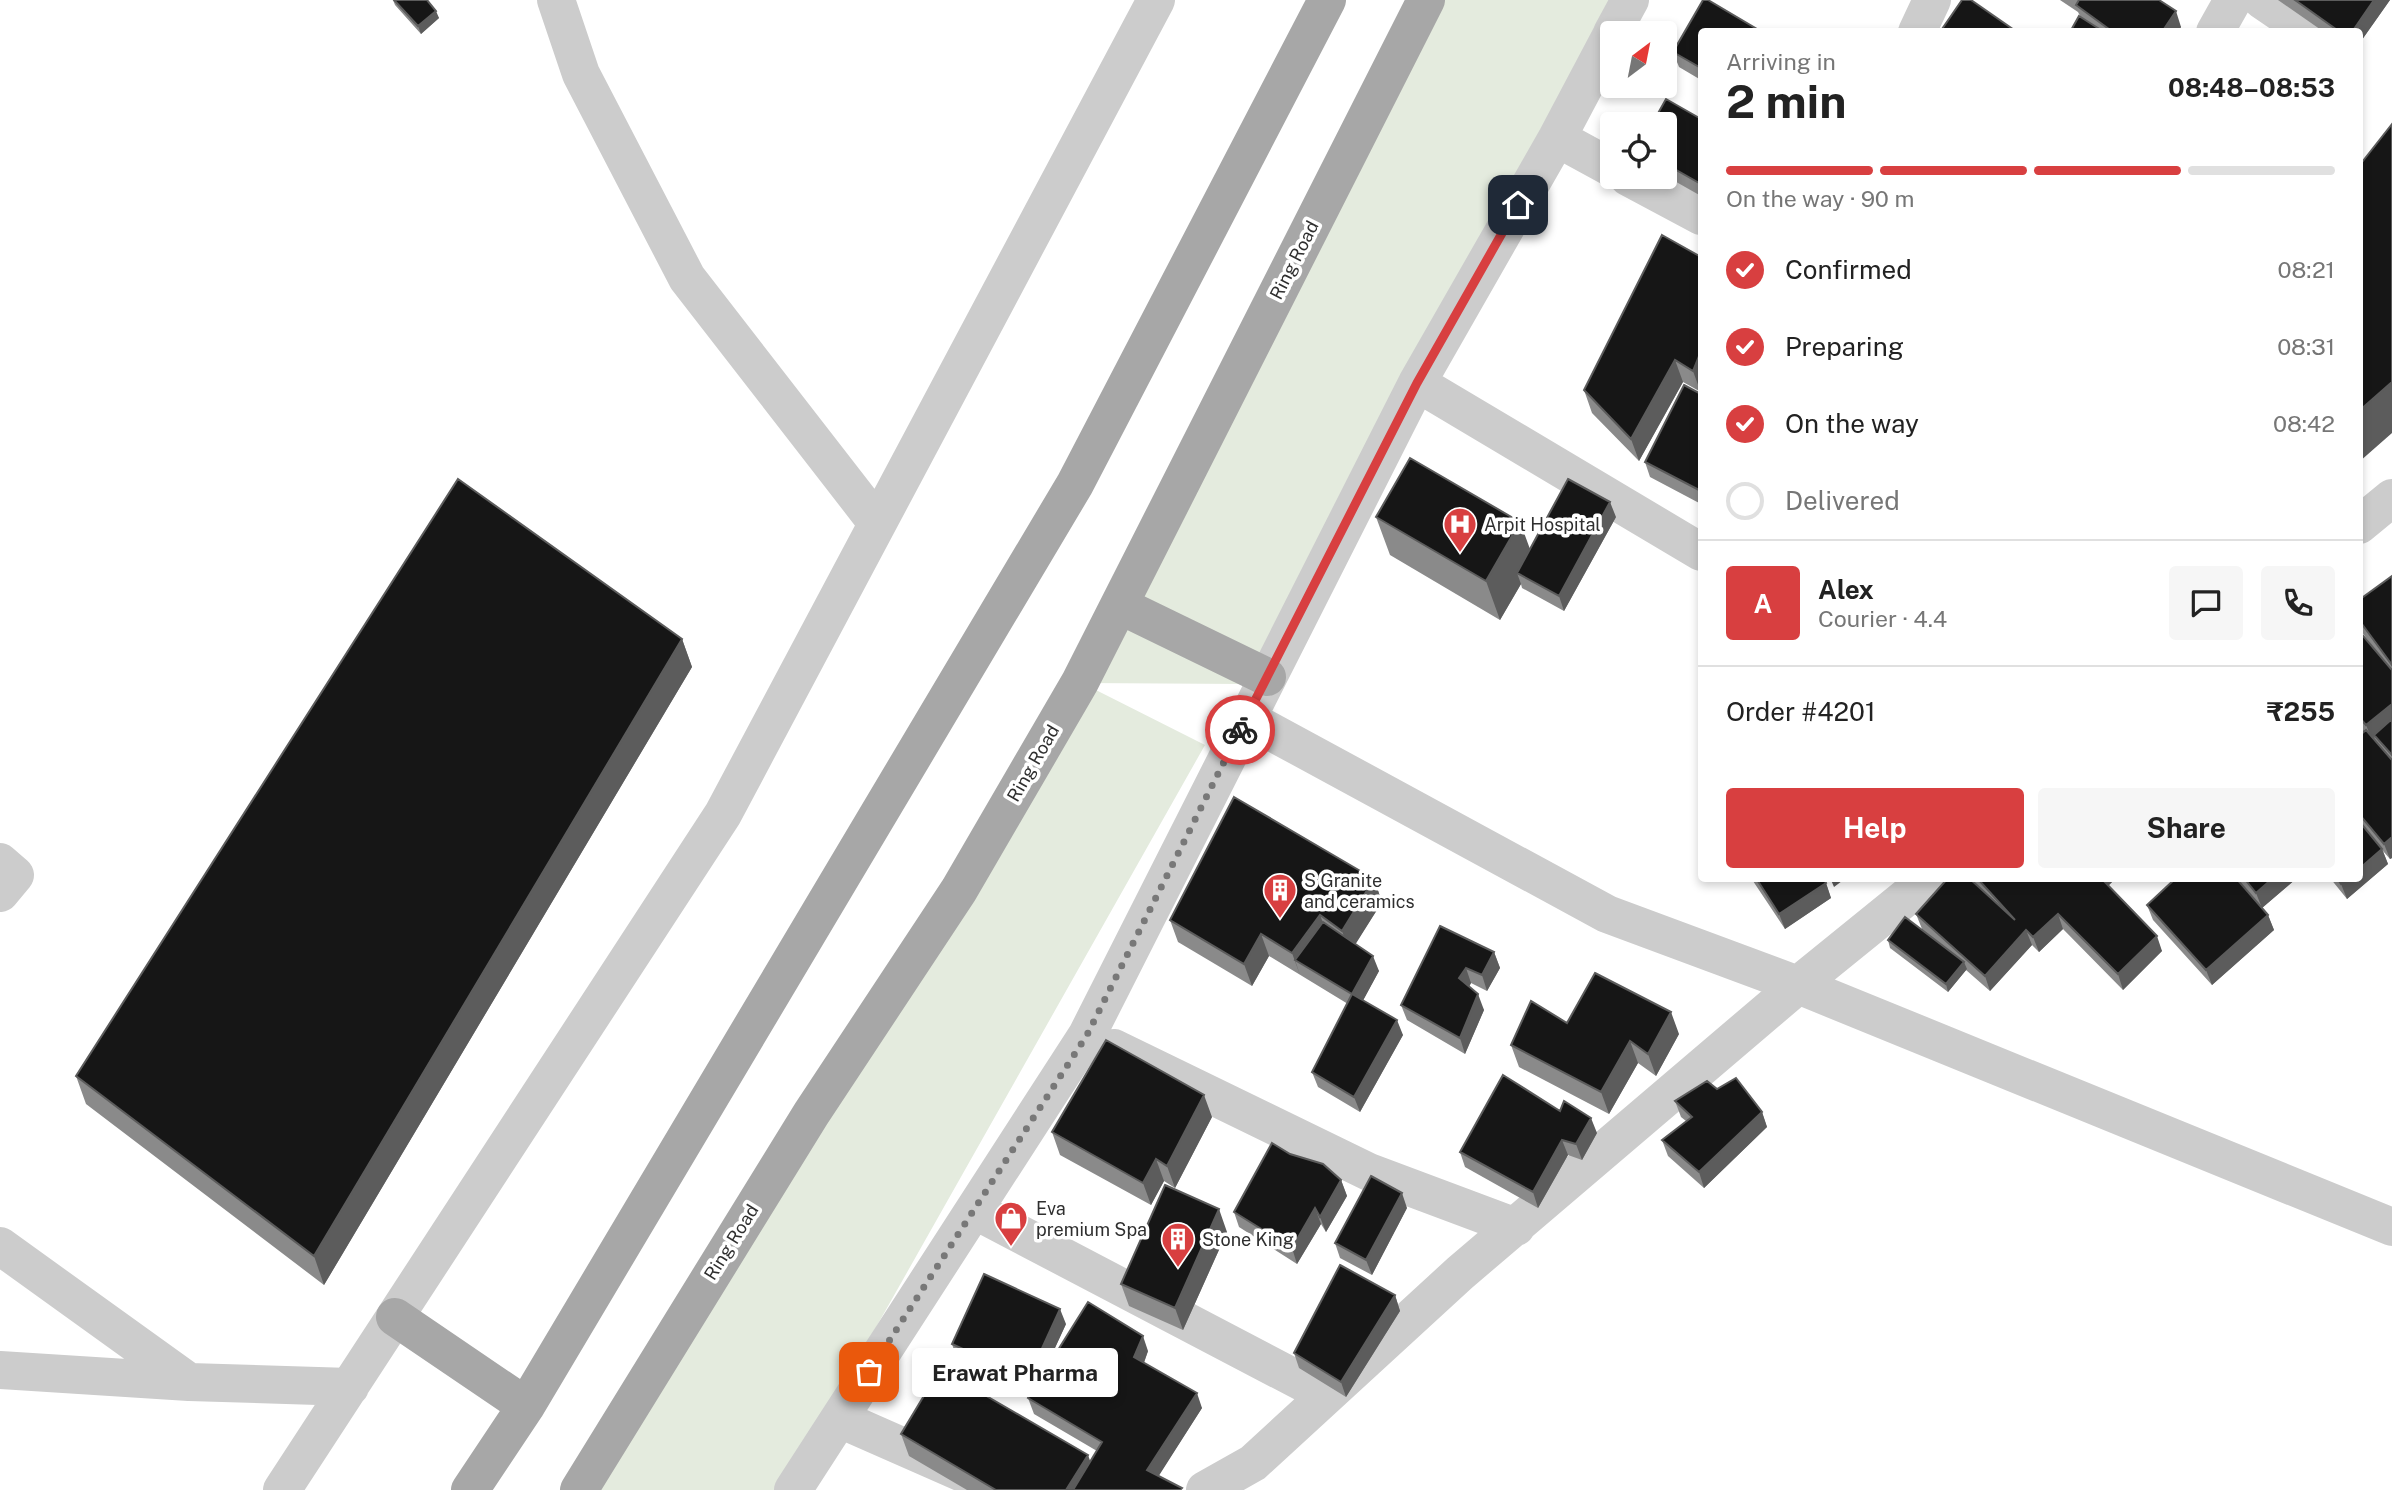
<!DOCTYPE html>
<meta charset="utf-8">
<style>
:root{--surface:#fff;--page:#f6f6f6;--text:#222;--muted:#767676;--line:#e0e0e0;--accent:#d83f40}
body{margin:0;font-family:"Public Sans",sans-serif;background:var(--page);color:var(--text);height:100vh;display:flex;flex-direction:column;font-size:26px;white-space:nowrap}
*{box-sizing:border-box;margin:0}
p{font-size:23px;color:var(--muted)}
.icon{flex:none;width:38px;height:38px;fill:none;stroke:currentColor;stroke-width:2;stroke-linecap:round;stroke-linejoin:round}
.map{position:relative;flex:1;overflow:hidden}
.sheet{position:absolute;left:1698px;top:28px;width:665px;height:854px;display:flex;flex-direction:column;background:var(--surface);border-radius:7px;box-shadow:0 4px 10px #0003}
.sheet>*{flex:none}
.needle{width:46px;rotate:32deg}
.buttons{position:absolute;left:1600px;top:21px;display:grid;gap:14px}
.buttons a{display:grid;place-items:center;width:77px;height:77px;border-radius:7px;background:var(--surface);box-shadow:0 4px 10px #0003;font-size:35px}
.pin{position:absolute;display:grid;place-items:center;width:60px;height:60px;color:#fff;margin:-30px;border-radius:14px;box-shadow:0 4px 10px #0006}
.courier{position:absolute;display:grid;place-items:center;width:70px;height:70px;margin:-35px;border:5px solid #d83f40;border-radius:50%;background:#fff;color:#222;box-shadow:0 2px 9px #0007}
.bubble{position:absolute;height:49px;border-radius:7px;background:var(--surface);box-shadow:0 4px 10px #0003;font-size:23px;font-weight:700;line-height:49px;text-align:center}
.head em{font-style:normal;font-weight:700}
.head div{display:flex;flex-direction:column-reverse}
.head{display:flex;align-items:center;justify-content:space-between;height:119px;padding:0 28px}
h1{font-size:46px;font-weight:700;line-height:52px}
.bar{display:grid;grid-template-columns:repeat(4,1fr);gap:10px 7px;align-content:center;height:84px;padding:0 28px}
.bar i{height:9px;border-radius:5px;background:var(--line)}
.bar .current{background:var(--accent)}
.bar p{grid-column:span 4}
.line{display:flex;align-items:center;gap:18px;padding:0 28px;border-top:2px solid var(--line)}
.line div{flex:1}
.round{display:grid;place-items:center;flex:none;width:74px;height:74px;border-radius:7px;background:var(--page)}
ol{padding:0 28px;list-style:none}
li{display:flex;align-items:center;gap:21px;height:77px}
li p{margin-inline-start:auto}
li .icon{padding:7px;border-radius:50%;background:var(--accent);color:#fff;stroke-width:4}
li:last-child{color:var(--muted)}
li i{width:38px;height:38px;border:4px solid var(--line);border-radius:50%}
.primary-button{display:flex;gap:14px;margin-top:auto;padding:14px 28px}
.primary-button a{flex:1;height:80px;border-radius:7px;background:var(--accent);color:#fff;font-size:28px;font-weight:700;line-height:80px;text-align:center}
.primary-button a+a{background:var(--page);color:var(--text)}
.map>svg:first-child{display:block}
.green{fill:#e4ebde}
.lines{fill:none;stroke-linecap:round;stroke-linejoin:round}
.minor{stroke:#ccc;stroke-width:38}
.major{stroke:#a7a7a7;stroke-width:38}
.wall{fill:#8a8a8a}
.shaded-wall{fill:#5c5c5c}
.building{fill:#161616;stroke:#5c5c5c;stroke-width:2}
.done{stroke:#787878;stroke-width:7;stroke-dasharray:0 12.6}
.route{stroke:#d83f40;stroke-width:9}
.labels{text-anchor:middle;dominant-baseline:central;stroke-width:7;stroke-linejoin:round;paint-order:stroke}
.street-label{font-size:18px;fill:#2f2f2f;stroke:#fff}
.poi-label{font-size:18px;fill:#2f2f2f;stroke:#fff;text-anchor:start}
</style>
<div class="map">
<svg width="2392" height="1490" viewBox="0 0 2392 1490">
<rect width="100%" height="100%" fill="#fff"/>
<path class="green" d="M1445,0H1612L1244,684L1082,683L1205,745L827,1414L776,1490H572L1080,682Z"/>
<g class="lines">
<path class="minor" d="M556,0L581,74L687,278L877,523
M2262,0L2309,32
M1917,32L1932,0
M2215,32L2233,0
M1612,33L1630,0
M1557,138L1612,168
M1628,177L1701,216
M1417,383L1701,552
M2359,525L2392,498
M1246,718L1607,914L1798,985L2392,1227
M0,862L15,875L0,893
M1114,1048L1369,1172L1516,1227
M974,1210L1327,1395
M0,1246L189,1382
M0,1370L189,1382L350,1387
M840,1419L1001,1490
M282,1490L723,814L1156,0
M793,1490L1087,1035L1417,383L1557,138L1612,34
M1205,1490L1253,1463L1460,1273L1798,985L1930,878"/>
<path class="major" d="M1119,605L1267,677
M395,1317L526,1406
M470,1490L526,1406L1075,484L1327,0
M579,1490L811,1114L959,890L1080,682L1426,0"/>
</g>
<path class="wall" d="M393,0H427L439,18L421,34L395,5Z
M2060,0H2159L2181,27L2178,32H2070L2080,16L2078,12Z
M2278,0H2390L2359,44V32H2324Z
M1701,32V80L1679,67L1673,52Z
M1701,119V196L1664,175V124Z
M1701,257V392L1683,382L1639,461L1592,413L1584,390Z
M1701,394V504L1650,477L1645,462Z
M1376,517L1530,548L1616,517L1564,611L1522,588L1521,584L1500,620L1390,555Z
M2392,576V858L2390,859L2383,851L2388,864L2347,899L2330,878H2359V631L2377,653L2359,628V600Z
M682,639L692,667L324,1285L86,1104L76,1076Z
M1751,878H1823L1826,883L1831,898L1785,929Z
M1972,878H2116L2108,886L2162,951L2123,990L2063,929L2039,952L2032,945L1990,991L1966,970L1948,992L1890,948L1888,940L1922,929L1916,914L1974,883Z
M2237,878H2297L2262,908L2268,915L2274,930L2212,985L2153,920L2147,905L2254,899Z
M1374,879L1382,902L1355,944L1379,971L1363,1000L1403,1035L1360,1112L1318,1087L1312,1072L1348,1004L1269,956L1252,986L1178,942L1170,920Z
M1494,952L1500,968L1487,991L1471,983L1469,987L1484,1010L1465,1054L1407,1020L1401,1005Z
M1567,1023L1679,1034L1656,1076L1638,1063L1609,1114L1519,1067L1511,1045Z
M1717,1089L1762,1112L1767,1127L1704,1188L1668,1156L1662,1140L1686,1121L1681,1117L1675,1101Z
M1212,1117L1175,1188L1164,1181L1151,1205L1060,1155L1052,1132Z
M1597,1133L1582,1160L1568,1155L1538,1208L1465,1167L1460,1152Z
M1290,1154L1341,1180L1347,1196L1326,1232L1321,1224L1297,1264L1239,1227L1234,1212Z
M1407,1208L1372,1275L1340,1258L1335,1243Z
M1227,1232L1183,1330L1129,1306L1121,1284Z
M1395,1295L1400,1311L1346,1397L1299,1368L1294,1353Z
M1066,1324L1042,1375L1148,1351L1144,1363L1202,1408L1158,1476L1182,1490H967L909,1456L901,1434L1090,1461L1097,1451L1034,1414L1028,1398L1031,1393L957,1359L952,1344Z"/>
<path class="shaded-wall" d="M2374,0H2390L2359,44V32H2352Z
M436,11L439,18L421,34L418,26Z
M2176,11L2181,27L2178,32H2162Z
M1701,351V393L1693,371Z
M1675,360L1683,382L1639,461L1631,439Z
M2392,382V433L2359,462V411Z
M1610,502L1616,517L1564,611L1559,596Z
M1520,522L1534,560L1517,573L1521,584L1500,620L1486,581Z
M682,639L692,667L324,1285L314,1256Z
M2392,704V724L2374,735L2375,737L2372,740L2366,725Z
M2361,723L2366,739L2359,745V725Z
M2392,837V858L2390,859L2384,844Z
M2382,849L2388,864L2347,899L2341,884L2347,878H2359V869Z
M1833,878H1846L1834,887L1831,880Z
M2099,878H2116L2103,891Z
M2273,878H2297L2262,908L2256,893Z
M1374,879L1382,902L1350,953L1342,931Z
M1826,883L1831,898L1785,929L1779,914Z
M2058,914L2063,929L2039,952L2033,937Z
M1320,915L1329,938L1295,960L1300,975L1292,953Z
M2268,915L2274,930L2212,985L2206,970Z
M2026,930L2032,945L1990,991L1985,976Z
M1261,934L1269,956L1252,986L1244,964Z
M2157,936L2162,951L2123,990L2118,974Z
M1494,952L1500,968L1487,991L1482,975Z
M1373,956L1379,971L1358,1010L1352,994Z
M1964,962L1967,969L1948,992L1946,984Z
M1466,968L1471,983L1465,994L1459,978Z
M1478,994L1484,1010L1465,1054L1460,1038Z
M1671,1012L1679,1034L1656,1076L1648,1054Z
M1397,1020L1403,1035L1360,1112L1354,1097Z
M1630,1041L1638,1063L1609,1114L1601,1092Z
M1204,1095L1212,1117L1175,1188L1167,1166Z
M1762,1112L1767,1127L1704,1188L1699,1172Z
M1591,1118L1597,1133L1582,1160L1576,1144Z
M1562,1140L1568,1155L1538,1208L1533,1192Z
M1156,1159L1164,1181L1151,1205L1143,1183Z
M1341,1180L1347,1196L1326,1232L1320,1217Z
M1402,1193L1407,1208L1372,1275L1366,1260Z
M1315,1208L1321,1224L1297,1264L1292,1248Z
M1219,1209L1227,1232L1183,1330L1175,1308Z
M1395,1295L1400,1311L1346,1397L1341,1382Z
M1060,1309L1066,1324L1034,1394L1028,1379Z
M1143,1336L1148,1351L1140,1373L1134,1357Z
M1197,1393L1202,1408L1153,1485L1147,1470Z
M1088,1455L1096,1477L1088,1490H1066Z"/>
<path class="building" d="M394,0H427L436,11L418,26Z
M1703,0H1708L1762,32H1701V68L1673,52Z
M1962,0H1971L2017,32H1940Z
M2079,0H2159L2176,11L2162,32H2113L2076,5Z
M2295,0H2374L2352,32H2340Z
M2079,16L2104,32H2070Z
M1666,99L1701,119V184L1664,163V124H1652Z
M2392,124V382L2359,411V166Z
M1662,235L1701,257V351L1693,371L1675,360L1631,439L1584,390Z
M1684,385L1701,394V491L1645,462Z
M1410,458L1520,522L1486,581L1376,517Z
M458,479L682,639L314,1256L76,1076Z
M1568,479L1610,502L1559,596L1517,573Z
M2392,576V665L2359,620V600Z
M2359,631L2392,670V704L2366,725L2359,717Z
M2392,719V755L2374,735Z
M2366,730L2392,760V837L2384,844L2359,814V736Z
M1234,797L1374,879L1342,931L1320,915L1292,953L1261,934L1244,964L1170,920Z
M2359,821L2382,849L2359,869Z
M1756,878H1823L1826,883L1779,914Z
M1948,878H1969L2015,920L1977,878H2101L2157,936L2118,974L2058,914L2033,937L2026,930L1985,976L1916,914Z
M2176,878H2236L2268,915L2206,970L2147,905Z
M2244,878H2273L2256,893Z
M2337,878H2347L2341,884Z
M1905,917L1964,962L1946,984L1888,940Z
M1323,922L1373,956L1352,994L1295,960Z
M1440,926L1494,952L1482,975L1466,968L1459,978L1478,994L1460,1038L1401,1005Z
M1595,973L1671,1012L1648,1054L1630,1041L1601,1092L1511,1045L1531,1001L1567,1023Z
M1352,994L1397,1020L1354,1097L1312,1072Z
M1106,1040L1204,1095L1167,1166L1156,1159L1143,1183L1052,1132Z
M1503,1075L1560,1111L1564,1101L1591,1118L1576,1144L1562,1140L1533,1192L1460,1152Z
M1736,1078L1762,1112L1699,1172L1662,1140L1692,1117L1675,1101L1707,1081L1717,1089Z
M1272,1143L1290,1154L1323,1164L1341,1180L1320,1217L1315,1208L1292,1248L1234,1212Z
M1371,1176L1402,1193L1366,1260L1335,1243Z
M1165,1185L1219,1209L1175,1308L1121,1284Z
M1340,1265L1395,1295L1341,1382L1294,1353Z
M984,1274L1060,1309L1028,1379L952,1344Z
M1088,1302L1143,1336L1134,1357L1197,1393L1147,1470L1182,1488L1180,1490H1073L1102,1442L1028,1398Z
M940,1369L1088,1455L1066,1490H996L901,1434Z"/>
<g class="lines">
<path class="done" d="M869,1372L1087,1035L1240,730"/>
<path class="route" d="M1240,730L1417,383L1518,205"/>
</g>
<defs>
<symbol id="hospital-pin" viewBox="-11 -11 22 30"><path d="M0 17L-7.5 6A9.5 9.5 0 1 1 7.5 6Z" fill="#d83f40" stroke="#fff"/><path d="M-5-5h3v3.5h4V-5h3V5h-3V1.5h-4V5h-3Z" fill="#fff"/></symbol>
<symbol id="building-pin" viewBox="-11 -11 22 30"><path d="M0 17L-7.5 6A9.5 9.5 0 1 1 7.5 6Z" fill="#d83f40" stroke="#fff"/><path d="M-4-6H4V6H1V3H-1V6H-4ZM-2.5-4.3h1.7v1.8h-1.7ZM.8-4.3h1.7v1.8H.8ZM-2.5-1h1.7V.8h-1.7ZM.8-1h1.7V.8H.8Z" fill="#fff"/></symbol>
<symbol id="shop-pin" viewBox="-11 -11 22 30"><path d="M0 17L-7.5 6A9.5 9.5 0 1 1 7.5 6Z" fill="#d83f40" stroke="#fff"/><path d="M-5-2.5h2.3a2.7 3.5 0 0 1 5.4 0H5L5.5 6h-11ZM-1.5-2.5h3a1.5 2.3 0 0 0-3 0Z" fill="#fff"/></symbol>
</defs>
<g fill-rule="evenodd">
<use href="#hospital-pin" x="1441" y="505" width="38" height="52"/>
<use href="#building-pin" x="1261" y="871" width="38" height="52"/>
<use href="#shop-pin" x="992" y="1199" width="38" height="52"/>
<use href="#building-pin" x="1159" y="1220" width="38" height="52"/>
</g>
<g class="labels">
<g class="street-label">
<text transform="translate(1294 260) rotate(-63)">Ring Road</text>
<text transform="translate(1033 763) rotate(-60)">Ring Road</text>
<text transform="translate(731 1242) rotate(-58)">Ring Road</text>
</g>
<g class="poi-label">
<text x="1484" y="524">Arpit Hospital</text>
<text x="1304" y="880">S Granite<tspan x="1304" dy="21">and ceramics</tspan></text>
<text x="1036" y="1208">Eva<tspan x="1036" dy="21">premium Spa</tspan></text>
<text x="1202" y="1239">Stone King</text>
</g>
</g>
</svg>
<div class="buttons">
<a><svg class="needle" viewBox="-14 -14 28 28"><path d="M0-13l5 13h-10z" fill="#e53935"/><path d="M0 13l5-13h-10z" fill="#767676"/></svg></a>
<a><svg class="icon" aria-label="locate" viewBox="0 0 24 24"><circle cx="12" cy="12" r="6"/><path d="M12 2v4M12 18v4M2 12h4M18 12h4"/></svg></a>
</div>
<div class="pin" style="left:869px;top:1372px;background:#ea580c"><svg class="icon" aria-label="bag" viewBox="0 0 24 24"><path d="M5 8h14l-1 12H6zM9 8a3 3 0 0 1 6 0"/></svg></div>
<div class="pin" style="left:1518px;top:205px;background:#1f2937"><svg class="icon" aria-label="home" viewBox="0 0 24 24"><path d="M3 11l9-7 9 7M6 9v11h12V9"/></svg></div>
<div class="courier" style="left:1240px;top:730px"><svg class="icon" aria-label="bike" viewBox="0 0 24 24"><circle cx="6" cy="16" r="4"/><circle cx="18" cy="16" r="4"/><path d="M6 16l4-8h5l3 8M10 8l3 8H6M13 5h3"/></svg></div>
<div class="bubble" style="left:912px;top:1348px;width:206px">Erawat Pharma</div>
<section class="sheet">
<div class="head"><div><h1>2 min</h1><p>Arriving in</p></div><em>08:48–08:53</em></div>
<div class="bar"><i class="current"></i><i class="current"></i><i class="current"></i><i></i><p>On the way · 90 m</p></div>
<ol>
<li><svg class="icon" aria-label="check" viewBox="0 0 24 24"><path d="M5 12l5 5 9-10"/></svg>Confirmed<p>08:21</p></li>
<li><svg class="icon" aria-label="check" viewBox="0 0 24 24"><path d="M5 12l5 5 9-10"/></svg>Preparing<p>08:31</p></li>
<li><svg class="icon" aria-label="check" viewBox="0 0 24 24"><path d="M5 12l5 5 9-10"/></svg>On the way<p>08:42</p></li>
<li><i></i>Delivered</li>
</ol>
<div class="line" style="height:126px"><b class="round" style="background:var(--accent);color:#fff">A</b><div><b>Alex</b><p>Courier · 4.4</p></div><a class="round"><svg class="icon" aria-label="chat" viewBox="0 0 24 24"><path d="M4 5h16v11H9l-5 4z"/></svg></a><a class="round"><svg class="icon" aria-label="phone" viewBox="0 0 24 24"><path d="M5 4h4l2 5-3 2q2 4 5 5l2-3 5 2v4C11 20 4 13 5 4z"/></svg></a></div>
<div class="line" style="height:91px"><div>Order #4201</div><b>₹255</b></div>
<div class="primary-button"><a>Help</a><a>Share</a></div>
</section>
</div>
